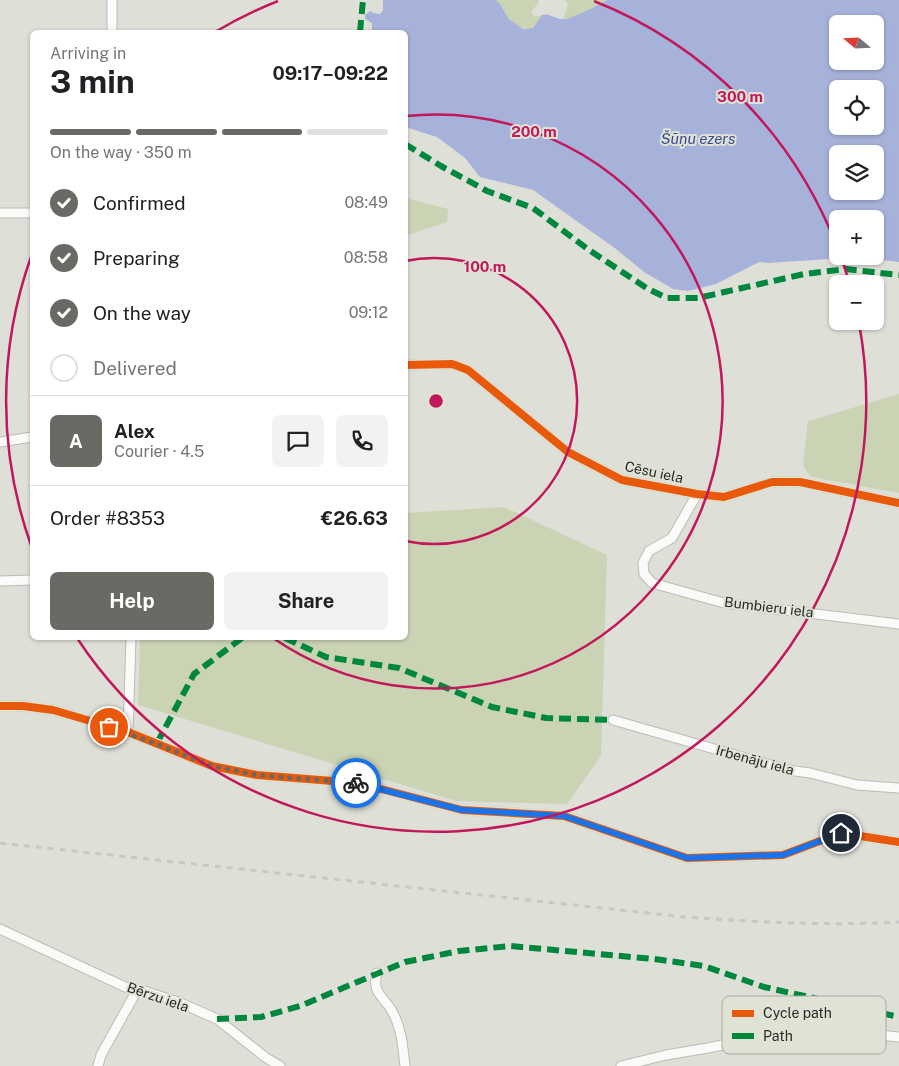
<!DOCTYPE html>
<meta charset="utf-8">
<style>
:root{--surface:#fff;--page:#f2f2f2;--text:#202124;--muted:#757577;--line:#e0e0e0;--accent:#686a64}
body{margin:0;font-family:"Public Sans",sans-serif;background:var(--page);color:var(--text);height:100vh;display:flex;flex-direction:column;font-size:19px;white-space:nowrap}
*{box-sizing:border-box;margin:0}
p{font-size:16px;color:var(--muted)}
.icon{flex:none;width:28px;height:28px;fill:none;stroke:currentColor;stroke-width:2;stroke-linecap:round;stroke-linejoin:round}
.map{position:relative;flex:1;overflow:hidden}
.side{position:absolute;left:30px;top:30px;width:378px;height:610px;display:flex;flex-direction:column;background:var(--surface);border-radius:8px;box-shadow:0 1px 4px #0004}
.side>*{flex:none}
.needle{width:32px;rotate:289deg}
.fabs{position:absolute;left:829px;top:15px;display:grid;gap:10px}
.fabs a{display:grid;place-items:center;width:55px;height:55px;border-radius:8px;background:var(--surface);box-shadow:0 1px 4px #0004;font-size:25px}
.pin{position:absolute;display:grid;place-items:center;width:42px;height:42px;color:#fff;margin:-21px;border:2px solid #fff;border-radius:50%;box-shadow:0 1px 5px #0007}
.courier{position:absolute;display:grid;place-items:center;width:50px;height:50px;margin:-25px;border:4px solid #1a73e8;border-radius:50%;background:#fff;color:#222;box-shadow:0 1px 6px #0007}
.overview em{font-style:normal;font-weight:700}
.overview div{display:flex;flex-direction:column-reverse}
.overview{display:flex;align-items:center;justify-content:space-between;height:85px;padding:0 20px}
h1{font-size:32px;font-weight:700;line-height:38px}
.bar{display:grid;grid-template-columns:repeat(4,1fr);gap:8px 5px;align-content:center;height:60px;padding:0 20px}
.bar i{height:6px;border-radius:4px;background:var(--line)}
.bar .active{background:var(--accent)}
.bar p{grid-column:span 4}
.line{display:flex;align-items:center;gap:12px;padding:0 20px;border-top:1px solid var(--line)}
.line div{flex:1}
.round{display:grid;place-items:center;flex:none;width:52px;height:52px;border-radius:8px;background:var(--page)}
ol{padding:0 20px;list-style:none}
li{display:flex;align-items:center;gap:15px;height:55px}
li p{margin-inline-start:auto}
li .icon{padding:5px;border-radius:50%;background:var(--accent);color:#fff;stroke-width:4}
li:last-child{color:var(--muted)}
li i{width:28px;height:28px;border:2px solid var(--line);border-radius:50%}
.button{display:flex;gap:10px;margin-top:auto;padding:10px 20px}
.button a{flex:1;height:58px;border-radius:8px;background:var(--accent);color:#fff;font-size:20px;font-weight:700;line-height:58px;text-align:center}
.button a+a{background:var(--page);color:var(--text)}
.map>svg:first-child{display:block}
.green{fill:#cbd3b5}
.water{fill:#a7b2db;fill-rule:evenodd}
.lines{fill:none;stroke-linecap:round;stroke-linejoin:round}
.street-casing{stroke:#babcb5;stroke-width:11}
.street{stroke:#fafaf9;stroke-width:9}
.rail{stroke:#c7c7c5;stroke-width:3;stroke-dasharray:6 6;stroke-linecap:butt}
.quiet{stroke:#00873e;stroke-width:6;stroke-dasharray:12 6;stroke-linecap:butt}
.cycleway-casing{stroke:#dfe3d5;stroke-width:11}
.cycleway{stroke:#e8590c;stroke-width:8}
.done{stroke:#686a64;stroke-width:5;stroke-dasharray:0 9}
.route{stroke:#1a73e8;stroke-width:6}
.ring{fill:none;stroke:#c2185b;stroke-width:2.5}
.labels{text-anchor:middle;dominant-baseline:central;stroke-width:4;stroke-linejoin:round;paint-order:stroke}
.street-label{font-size:14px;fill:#292a25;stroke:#dfe3d5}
.water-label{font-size:15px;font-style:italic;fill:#3c4893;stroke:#dfe3d5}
.key{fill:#dfe3d5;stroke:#a8aca0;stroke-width:1}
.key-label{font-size:14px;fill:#292a25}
.centre{fill:#c2185b;stroke:#dfe3d5;stroke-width:2.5}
.ring-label{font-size:15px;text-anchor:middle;font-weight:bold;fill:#c2185b;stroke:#dfe3d5;stroke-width:4;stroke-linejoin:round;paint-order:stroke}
</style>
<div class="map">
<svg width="899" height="1066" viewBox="0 0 899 1066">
<rect width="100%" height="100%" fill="#dee0d8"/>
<path class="green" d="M496,0H539L537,5L531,11L534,17L542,15L533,28C509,30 509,13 496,0Z
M565,0H607L580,14L563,20L568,4Z
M405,198L448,209L447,222L405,236Z
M899,394V493L811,477L803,466L808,421Z
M504,507L607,555L601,756L567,804L456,801L138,705L140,638H405V513Z"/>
<path class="water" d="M383,0H496L500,4L509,19L523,29L533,28L542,15C550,13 555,19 562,19C571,20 598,5 607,0H899V262L860,257L768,263L759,262L716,284L688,291L673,289L644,272L616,249L533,190L480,177L465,158L437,137L405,127V32H372V23L365,19V15L370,11L374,13L380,14L383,10ZM838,24H875V61H838ZM838,89H875V126H838ZM838,154H875V191H838ZM838,219H875V256H838Z"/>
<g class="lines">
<defs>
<path id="street" d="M112,0V32
M0,213H32
M405,365L452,364L468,370L568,452L622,480L697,494L724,497L772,482H800L899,503
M0,442L32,437
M697,494L672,538L649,551L643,563L644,574L652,583L724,603L899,624
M0,581L32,580
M0,706H23L53,710L128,732L212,766L257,775L358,783L462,810L564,816L687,858L783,855L841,833L899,842
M613,720L788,770L810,773L857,785L899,788
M128,732L131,638
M0,929L136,992L144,991L178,1002L217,1019L265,1057L280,1066
M377,973C371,995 386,997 394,1015C402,1031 403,1049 405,1066
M98,1066L101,1055L136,992
M621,1066L666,1055L708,1048L774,1034L845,1030L889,1036L899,1037"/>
</defs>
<use href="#street" class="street-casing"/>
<use href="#street" class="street"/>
<path class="rail" d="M0,843L685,917C756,922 828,926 899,922"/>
<path class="quiet" d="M360,32L363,0
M405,144L441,166L487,191L533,208L589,250L648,289L667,298H698L804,274L846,269L899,275
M285,638L326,657L399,668L492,707L546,718L613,720
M157,743L194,674L242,638
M217,1019L261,1017L300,1006L405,962L459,951L510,946L654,959L704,966L764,987L899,1017"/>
<defs>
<path id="cycleway" d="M405,365L452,364L468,370L568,452L622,480L697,494L724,497L772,482H800L899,503
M0,706H23L53,710L128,732L212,766L257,775L358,783L462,810L564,816L687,858L783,855L841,833L899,842"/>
</defs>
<use href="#cycleway" class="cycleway-casing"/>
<use href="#cycleway" class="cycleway"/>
</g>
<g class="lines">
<path class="done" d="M109,727L157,744L212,766L257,775L356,783"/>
<path class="route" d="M356,783L462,810L564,816L687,858L783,855L841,833"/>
</g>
<g class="ring">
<path d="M405 261A143 143 0 1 1 405 541"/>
<path d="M406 116A287 287 0 1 1 273 638"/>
<path d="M32 548A430 430 0 0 1 32 254M215 32A430 430 0 0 1 278 1M594 1A430 430 0 0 1 837 247M841 257A430 430 0 0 1 849 282M859 323A430 430 0 0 1 77 638"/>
</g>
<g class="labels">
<g class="street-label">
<text transform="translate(654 472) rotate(12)">Cēsu iela</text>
<text transform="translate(769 607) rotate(7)">Bumbieru iela</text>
<text transform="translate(755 760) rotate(15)">Irbenāju iela</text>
<text transform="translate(158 997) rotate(19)">Bērzu iela</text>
</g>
<g class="water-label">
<text x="698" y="138">Šūņu ezers</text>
</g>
</g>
<rect x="722" y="996" width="164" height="58" rx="8" class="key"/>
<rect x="732" y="1010" width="22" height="7" fill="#e8590c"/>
<rect x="732" y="1033" width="22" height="6" fill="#00873e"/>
<g class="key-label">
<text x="763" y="1018">Cycle path</text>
<text x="763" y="1041">Path</text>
</g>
<circle cx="436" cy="401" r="8" class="centre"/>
<g class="ring-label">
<text x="740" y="102">300 m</text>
<text x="534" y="137">200 m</text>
<text x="485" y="272">100 m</text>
</g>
</svg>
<div class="fabs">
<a><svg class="needle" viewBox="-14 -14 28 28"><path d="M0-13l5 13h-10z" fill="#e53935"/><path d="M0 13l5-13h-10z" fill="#757577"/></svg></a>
<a><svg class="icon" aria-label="locate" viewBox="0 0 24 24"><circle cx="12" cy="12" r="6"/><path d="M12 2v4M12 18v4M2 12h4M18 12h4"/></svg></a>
<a><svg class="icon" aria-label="layers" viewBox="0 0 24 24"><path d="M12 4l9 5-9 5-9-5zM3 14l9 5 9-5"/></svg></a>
<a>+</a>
<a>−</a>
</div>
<div class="pin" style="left:109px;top:727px;background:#ea580c"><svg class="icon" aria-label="bag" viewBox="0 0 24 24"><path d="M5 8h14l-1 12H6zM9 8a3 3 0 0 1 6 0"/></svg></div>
<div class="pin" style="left:841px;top:833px;background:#1f2937"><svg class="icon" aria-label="home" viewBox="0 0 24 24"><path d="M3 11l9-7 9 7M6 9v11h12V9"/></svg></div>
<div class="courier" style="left:356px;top:783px"><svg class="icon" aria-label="bike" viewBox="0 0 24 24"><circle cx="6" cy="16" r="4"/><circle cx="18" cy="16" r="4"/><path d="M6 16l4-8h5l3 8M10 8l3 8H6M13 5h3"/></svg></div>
<section class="side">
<div class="overview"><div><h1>3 min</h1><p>Arriving in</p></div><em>09:17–09:22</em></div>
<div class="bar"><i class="active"></i><i class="active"></i><i class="active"></i><i></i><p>On the way · 350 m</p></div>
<ol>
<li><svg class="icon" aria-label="check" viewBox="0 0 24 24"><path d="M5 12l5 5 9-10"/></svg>Confirmed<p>08:49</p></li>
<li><svg class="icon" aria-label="check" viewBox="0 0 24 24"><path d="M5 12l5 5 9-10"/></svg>Preparing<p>08:58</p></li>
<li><svg class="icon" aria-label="check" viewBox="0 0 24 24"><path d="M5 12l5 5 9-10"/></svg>On the way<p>09:12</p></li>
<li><i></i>Delivered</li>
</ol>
<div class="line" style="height:90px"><b class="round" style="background:var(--accent);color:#fff">A</b><div><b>Alex</b><p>Courier · 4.5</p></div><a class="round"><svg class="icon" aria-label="chat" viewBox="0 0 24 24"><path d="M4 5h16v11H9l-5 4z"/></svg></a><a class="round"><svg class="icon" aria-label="phone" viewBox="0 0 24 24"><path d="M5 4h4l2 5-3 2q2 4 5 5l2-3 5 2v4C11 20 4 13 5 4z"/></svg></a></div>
<div class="line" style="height:65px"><div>Order #8353</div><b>€26.63</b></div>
<div class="button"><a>Help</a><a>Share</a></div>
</section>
</div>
